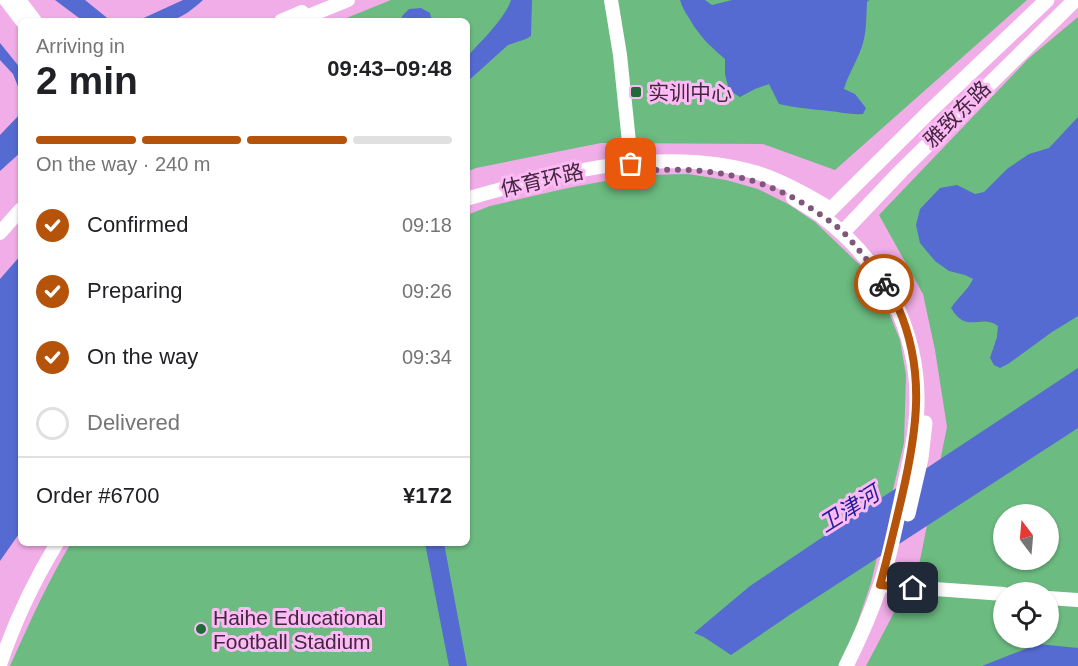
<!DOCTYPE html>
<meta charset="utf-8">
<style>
:root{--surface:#fff;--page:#f6f6f6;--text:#202124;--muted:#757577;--line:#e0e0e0;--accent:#b45309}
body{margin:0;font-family:Arial,"Noto Sans SC",sans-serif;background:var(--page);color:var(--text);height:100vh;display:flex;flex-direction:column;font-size:22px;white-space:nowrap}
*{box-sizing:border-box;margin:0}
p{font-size:20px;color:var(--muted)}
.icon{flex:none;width:33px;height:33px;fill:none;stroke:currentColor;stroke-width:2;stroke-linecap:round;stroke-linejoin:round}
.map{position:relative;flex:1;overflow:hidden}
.panel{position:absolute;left:18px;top:18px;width:452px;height:528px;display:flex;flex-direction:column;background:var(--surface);border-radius:9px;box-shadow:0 2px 4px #0004}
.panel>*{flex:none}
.needle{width:39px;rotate:344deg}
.buttons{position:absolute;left:993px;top:504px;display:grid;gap:12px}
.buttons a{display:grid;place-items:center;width:66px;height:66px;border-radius:50%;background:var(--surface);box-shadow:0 2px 4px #0004;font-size:30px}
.pin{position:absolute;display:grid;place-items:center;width:51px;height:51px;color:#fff;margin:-26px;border-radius:12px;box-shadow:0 3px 9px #0006}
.courier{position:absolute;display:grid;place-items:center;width:60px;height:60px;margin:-30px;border:4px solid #b45309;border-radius:50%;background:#fff;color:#222;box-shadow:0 2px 8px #0007}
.headline em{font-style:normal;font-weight:600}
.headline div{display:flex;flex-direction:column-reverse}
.headline{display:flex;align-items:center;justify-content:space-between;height:102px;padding:0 18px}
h1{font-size:39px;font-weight:600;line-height:45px}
.bar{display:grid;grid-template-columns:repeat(4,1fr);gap:9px 6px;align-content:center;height:72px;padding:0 18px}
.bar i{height:8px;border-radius:4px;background:var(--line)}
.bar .on{background:var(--accent)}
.bar p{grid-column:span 4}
.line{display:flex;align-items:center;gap:15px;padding:0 18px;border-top:2px solid var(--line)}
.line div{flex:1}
ol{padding:0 18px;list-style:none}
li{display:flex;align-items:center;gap:18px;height:66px}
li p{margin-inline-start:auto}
li .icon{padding:6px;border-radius:50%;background:var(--accent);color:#fff;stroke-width:4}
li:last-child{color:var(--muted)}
li i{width:33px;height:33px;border:3px solid var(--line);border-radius:50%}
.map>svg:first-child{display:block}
.green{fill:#6cbb81;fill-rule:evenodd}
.water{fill:#556bd1}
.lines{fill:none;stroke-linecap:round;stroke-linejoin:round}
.secondary{stroke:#fff;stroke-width:14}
.primary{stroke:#fff;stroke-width:15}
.done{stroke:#7f577a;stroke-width:6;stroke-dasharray:0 10.8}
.route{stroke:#b45309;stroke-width:8}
.poi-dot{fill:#1e6a39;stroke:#febaf5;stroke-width:2}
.labels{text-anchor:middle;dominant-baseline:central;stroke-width:6;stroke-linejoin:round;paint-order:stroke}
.poi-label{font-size:21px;fill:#42283f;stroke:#febaf5;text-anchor:start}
.street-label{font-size:21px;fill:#42283f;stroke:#febaf5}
.water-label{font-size:22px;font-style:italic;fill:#201e99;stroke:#febaf5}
</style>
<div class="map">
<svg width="1078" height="666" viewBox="0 0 1078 666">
<rect width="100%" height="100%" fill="#f1ade7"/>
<path class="green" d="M391,0H1027L835,170L763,144L601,143L476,168L467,172L466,21H339Z
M1078,17V666H866L919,565L947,427L935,350L923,294L879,215L1029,58ZM1004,514H1048V560H1004ZM1004,592H1048V638H1004Z
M688,174L726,180L758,189L788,204L815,222L862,267L875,285L889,313L900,340L906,375L904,443L871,583L856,627L839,666H10C29,624 47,583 71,543H466L467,215L490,206L568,188L605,181L648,175Z"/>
<path class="water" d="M55,0H85L111,21H83Z
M183,0H203C176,24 172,21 137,21Z
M511,0H532L531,36L526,39L508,45L467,82V57C480,42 505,19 511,0Z
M680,0H705L712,5L732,0H869L867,2C866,18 867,34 861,49C856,63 848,75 844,89L855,94L866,108L863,114C851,115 840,112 829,111C812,109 796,108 779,104L769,84L755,89L740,97L729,90L725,74V59C709,45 700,37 689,18C685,12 682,7 680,0Z
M421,8L430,13L432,21H402V16L409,9Z
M0,43L21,69V94L13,74L0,60Z
M21,113V152L0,171V135Z
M1078,117V316L1052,332L1008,364L1000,368L994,365L990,358L997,337L998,326C981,313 967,335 951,308C958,297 968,290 973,279L965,275L949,271L935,261L920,243L916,225L920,209L940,188L957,185L975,194L984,192L1007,169L1029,154L1049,148Z
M21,255V531L0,561V279Z
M1078,368V428L791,614L731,655L704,637L694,633L750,586L845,522Z
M425,543H444L467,666H449Z
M1038,644L1078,648V666H982Z"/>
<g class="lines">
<path class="secondary" d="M6,0L22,21
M19,0L35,21
M611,0L620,55L632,171
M281,21L302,12
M296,21L348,0
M793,198L823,217
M466,199C558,172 664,145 758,173C783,181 808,195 831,209
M0,233L21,209
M880,585L1004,594
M1048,598L1078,600
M0,665C14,623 34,581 57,543"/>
<path class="primary" d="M843,232L901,171L1075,0
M908,514L921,458L925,423
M846,666C859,640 871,613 880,586C889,560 894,532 900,506C907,473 916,440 917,406C919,330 883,263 823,217L929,112L1047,0"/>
</g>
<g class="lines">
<path class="done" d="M631,164L632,172C698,165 759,173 815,211C825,218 836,225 844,233C859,249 872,266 884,284"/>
<path class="route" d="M884,284C889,291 894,299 898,307C926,371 917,431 902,496C895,526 888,556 880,585L913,588"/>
</g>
<g class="poi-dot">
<rect x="630" y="86" width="12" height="12" rx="3"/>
<circle cx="201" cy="629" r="6"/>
</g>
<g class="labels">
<g class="poi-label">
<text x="648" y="92">实训中心</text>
<text x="213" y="617">Haihe Educational<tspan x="213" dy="24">Football Stadium</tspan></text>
</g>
<g class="street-label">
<text transform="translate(957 114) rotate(-45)">雅致东路</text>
<text transform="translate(542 180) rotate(-13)">体育环路</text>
</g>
<g class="water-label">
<text transform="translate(849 509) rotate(-32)">卫津河</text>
</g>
</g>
</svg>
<div class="buttons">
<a><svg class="needle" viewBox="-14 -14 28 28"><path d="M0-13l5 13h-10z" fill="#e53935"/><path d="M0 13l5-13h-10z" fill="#757577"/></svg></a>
<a><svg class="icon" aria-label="locate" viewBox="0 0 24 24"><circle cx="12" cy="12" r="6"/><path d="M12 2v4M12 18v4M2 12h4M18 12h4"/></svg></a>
</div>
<div class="pin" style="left:631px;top:164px;background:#ea580c"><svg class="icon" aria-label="bag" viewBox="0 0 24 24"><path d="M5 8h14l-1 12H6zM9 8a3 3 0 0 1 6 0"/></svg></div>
<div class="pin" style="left:913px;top:588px;background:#1f2937"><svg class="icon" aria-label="home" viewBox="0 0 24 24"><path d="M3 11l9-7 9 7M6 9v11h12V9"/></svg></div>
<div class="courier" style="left:884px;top:284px"><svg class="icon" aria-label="bike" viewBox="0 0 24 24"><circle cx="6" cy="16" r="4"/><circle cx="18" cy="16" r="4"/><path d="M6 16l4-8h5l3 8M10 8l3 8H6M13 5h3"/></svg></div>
<section class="panel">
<div class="headline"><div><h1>2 min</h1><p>Arriving in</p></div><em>09:43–09:48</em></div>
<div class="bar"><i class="on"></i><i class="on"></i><i class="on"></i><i></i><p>On the way · 240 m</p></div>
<ol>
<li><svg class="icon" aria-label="check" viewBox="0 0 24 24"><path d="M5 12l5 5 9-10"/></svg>Confirmed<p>09:18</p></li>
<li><svg class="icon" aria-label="check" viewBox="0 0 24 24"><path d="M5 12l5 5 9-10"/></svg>Preparing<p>09:26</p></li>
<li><svg class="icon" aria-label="check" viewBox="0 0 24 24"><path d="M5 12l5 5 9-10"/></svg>On the way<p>09:34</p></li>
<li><i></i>Delivered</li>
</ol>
<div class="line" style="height:78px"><div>Order #6700</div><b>¥172</b></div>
</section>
</div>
